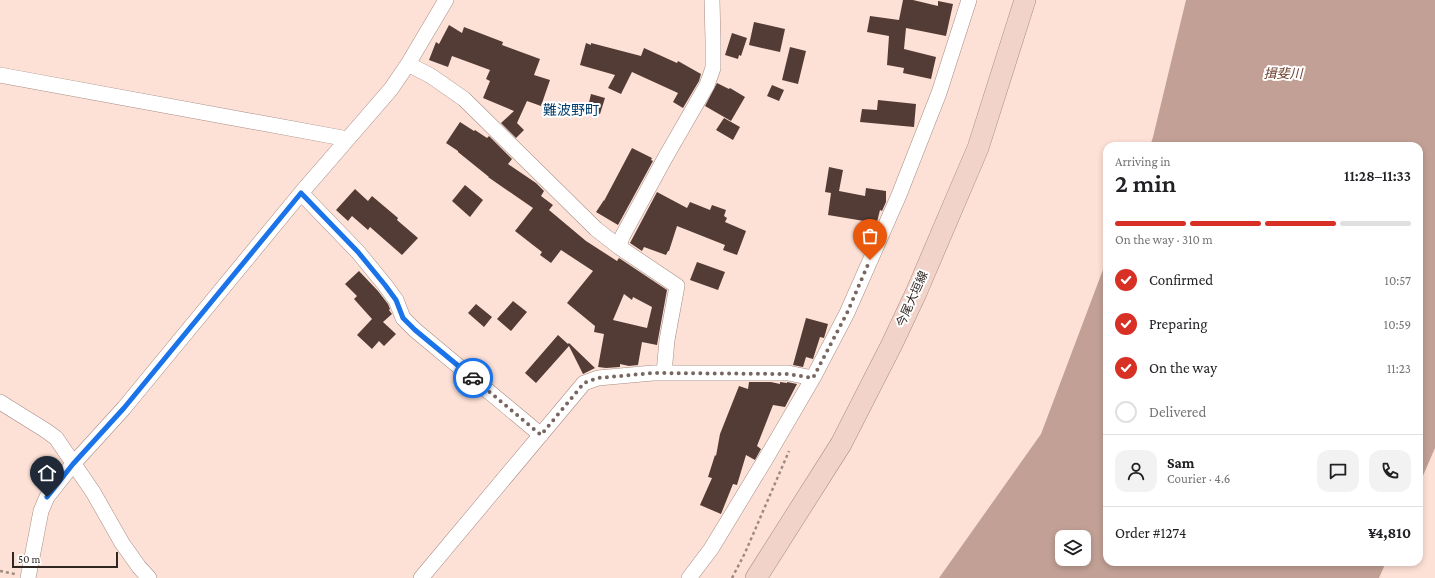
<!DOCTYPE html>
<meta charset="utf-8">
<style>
:root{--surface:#fff;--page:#f2f2f2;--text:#202124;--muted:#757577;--line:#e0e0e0;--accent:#d93025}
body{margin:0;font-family:"Crimson Pro","Noto Sans JP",serif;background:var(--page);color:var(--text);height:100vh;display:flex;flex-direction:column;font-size:15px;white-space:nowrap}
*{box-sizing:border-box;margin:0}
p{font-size:13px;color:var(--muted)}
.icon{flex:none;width:22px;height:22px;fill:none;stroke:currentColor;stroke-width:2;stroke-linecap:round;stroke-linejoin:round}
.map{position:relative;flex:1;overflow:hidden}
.sheet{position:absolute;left:1103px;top:142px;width:320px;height:424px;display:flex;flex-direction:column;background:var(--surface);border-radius:12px;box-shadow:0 2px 6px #0003}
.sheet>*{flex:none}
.tools{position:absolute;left:1055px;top:530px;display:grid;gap:8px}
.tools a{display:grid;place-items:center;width:36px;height:36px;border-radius:8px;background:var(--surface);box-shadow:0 2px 6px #0003;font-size:20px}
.scale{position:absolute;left:12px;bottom:10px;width:106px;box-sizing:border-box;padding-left:4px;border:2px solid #302622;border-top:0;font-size:11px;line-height:14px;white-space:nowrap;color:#302622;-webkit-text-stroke:3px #fff;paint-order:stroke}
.pin{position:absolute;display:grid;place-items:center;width:34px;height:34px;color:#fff;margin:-41px -17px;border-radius:50% 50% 50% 0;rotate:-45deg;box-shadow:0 0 4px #0007}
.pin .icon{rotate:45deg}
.courier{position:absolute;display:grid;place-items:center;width:40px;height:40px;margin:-20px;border:3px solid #1a73e8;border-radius:50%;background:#fff;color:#222;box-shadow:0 1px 5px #0007}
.headline em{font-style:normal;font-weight:600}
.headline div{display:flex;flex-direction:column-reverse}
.headline{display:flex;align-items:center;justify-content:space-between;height:68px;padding:0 12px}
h1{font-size:26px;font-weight:600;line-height:30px}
.bar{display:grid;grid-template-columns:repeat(4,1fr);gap:6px 4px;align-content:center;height:48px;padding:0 12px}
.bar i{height:5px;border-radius:3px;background:var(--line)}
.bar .active{background:var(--accent)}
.bar p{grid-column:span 4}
.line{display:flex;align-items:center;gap:10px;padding:0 12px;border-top:1px solid var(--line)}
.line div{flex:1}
.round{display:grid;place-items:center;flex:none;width:42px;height:42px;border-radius:12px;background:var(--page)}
ol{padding:0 12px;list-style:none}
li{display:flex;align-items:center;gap:12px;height:44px}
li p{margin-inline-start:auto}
li .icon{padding:4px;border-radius:50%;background:var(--accent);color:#fff;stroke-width:4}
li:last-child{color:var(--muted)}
li i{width:22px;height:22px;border:2px solid var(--line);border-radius:50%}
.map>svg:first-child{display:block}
.water{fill:#c2a095;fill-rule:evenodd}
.building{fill:#533c35;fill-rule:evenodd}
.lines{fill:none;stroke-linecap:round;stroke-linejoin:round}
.street-casing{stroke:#a68c83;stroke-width:16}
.secondary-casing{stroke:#a68c83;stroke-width:22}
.path{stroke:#9e8a83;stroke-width:2.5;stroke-dasharray:3 3;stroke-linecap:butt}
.street{stroke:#fff;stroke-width:15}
.secondary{stroke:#f2d3c9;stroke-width:21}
.done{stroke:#786761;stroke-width:4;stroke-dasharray:0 7.2}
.route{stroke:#1a73e8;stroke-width:5}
.labels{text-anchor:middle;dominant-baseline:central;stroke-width:4;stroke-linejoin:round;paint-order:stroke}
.street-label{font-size:12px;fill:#302622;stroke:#fff}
.water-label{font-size:13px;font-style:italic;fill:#6d3d2c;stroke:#fff}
.quarter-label{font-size:14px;fill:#003d6d;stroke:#fff}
</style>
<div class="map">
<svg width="1435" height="578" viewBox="0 0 1435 578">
<rect width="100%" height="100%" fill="#fde1d7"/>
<path class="water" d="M1186,0H1435V448L1419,485V146H1150L1153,137Z
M1107,259V562H1386L1379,578H939L1041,434ZM1062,537H1084V559H1062Z"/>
<path class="building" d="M903,0H913L938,6V1L953,4L946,36L906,28L904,49L936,57L931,79L903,73L904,68L887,65L889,36L867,32L870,16L899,20Z
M754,22L785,29L780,52L749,45Z
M449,25L462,33L464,27L503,42L502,45L540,59L534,75L550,80L541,106L527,101L517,123L524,130L516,138L501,123L514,111L483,98L490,81L486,79L490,70L452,56L448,67L429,60L436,42L439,44Z
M732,33L747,38L741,56L739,55L738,59L725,55Z
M586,43L591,45V43L641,56L644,48L677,63L678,61L701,74L699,81L683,108L673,102L678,93L632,72L621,94L608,88L615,75L580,65Z
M790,47L806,51L798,84L782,80Z
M717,83L729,89L730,88L745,97L731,121L705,106Z
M772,85L784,90L779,101L767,96Z
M591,94L605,98L600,114L587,111Z
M878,100L916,104L914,127L860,122L862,109L877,110Z
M724,118L740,127L733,140L716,130Z
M460,122L474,131L475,130L487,138L489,136L512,159L508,164L536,183L544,191L541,196L553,205L549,210L586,241L617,261L619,258L667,290L657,345L642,342L638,365L629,366L620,364V367L606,368L598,367L604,334L594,332L595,326L567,303L593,271L561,250L551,263L540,255L542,252L515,231L533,208L488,177H489L458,152V151L446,143ZM624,294L632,300L633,297L652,307L647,328L613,320Z
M632,148L652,158L651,160L653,161L618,225L596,212L604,200V201Z
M829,167L843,170L839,191L865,196L866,188L886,191V202L882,211L880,210L876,226L864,224V221L828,215L831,193L825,192Z
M465,185L483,200L470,217L452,201Z
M355,189L368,201L372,196L398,218L397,220L418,238L402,255L370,227L368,230L352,216L348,221L336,210Z
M657,192L687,208L690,202L710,210L712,205L726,210L724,216L727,218L725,222L746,231L737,255L723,250L725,245L677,226L669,251H668L666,255L644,247L642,251L630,243Z
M697,262L725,272L718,290L690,280Z
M359,271L378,291L388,304L390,309L389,310L392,314L383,322L396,334L384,346L379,341L372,349L357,335L372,319L354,299L357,296L345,284Z
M513,301L527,312L511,331L497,319Z
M476,304L492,317L484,327L468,313Z
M806,318L828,324L824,338L820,337L813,359L806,357L803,367L793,365Z
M558,335L568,344L569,343L595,368L583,374L569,346L536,383L525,373Z
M749,382H771L780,384V382L787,383V382L797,384L785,407L773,405L757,446L761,449L755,460L746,455L737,485L733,484L721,514L700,505L712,478L708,477L715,455L716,456L720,434L739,386L748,389Z"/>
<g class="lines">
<defs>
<path id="street" d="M408,64L431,76L464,99L596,229L619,247L677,286L667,340L664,373
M0,75L348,139
M301,193L358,252L385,285L396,300L403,318L415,330L541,435
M619,247L622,237L665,158L707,85L713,68V40L712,0
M0,402L45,430L56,438L93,492L122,543L139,567L149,578
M28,578L41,511L47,497L73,464L124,408L301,193L391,89L408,64L446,0
M421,578L584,383L598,378L653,373H788L813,378
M689,578L711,549L765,460L813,378L847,313L899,195L939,93L969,0"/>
<path id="secondary" d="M756,578L841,444L892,344L916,293L978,148L1025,0"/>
</defs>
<use href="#street" class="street-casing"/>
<use href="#secondary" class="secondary-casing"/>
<path class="path" d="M0,571L15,574
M732,578L745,553L789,451"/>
<use href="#street" class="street"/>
<use href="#secondary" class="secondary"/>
</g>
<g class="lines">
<path class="done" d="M473,378L541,435L584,383L598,378L653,373L788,374L813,378L847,313L870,260"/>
<path class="route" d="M47,497L73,464L124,408L301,193L358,252L385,285L396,300L403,318L415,330L473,378"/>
</g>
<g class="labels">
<g class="street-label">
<text transform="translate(912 299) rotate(-66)">今尾大垣線</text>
</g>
<g class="water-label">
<text x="1283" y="73">揖斐川</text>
</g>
<g class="quarter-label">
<text x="571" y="110">難波野町</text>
</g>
</g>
</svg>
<div class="tools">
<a><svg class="icon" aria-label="layers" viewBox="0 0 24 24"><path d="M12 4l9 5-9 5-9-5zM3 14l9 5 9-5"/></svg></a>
</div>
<div class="scale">50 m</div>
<div class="pin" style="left:870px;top:260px;background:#ea580c"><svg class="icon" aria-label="bag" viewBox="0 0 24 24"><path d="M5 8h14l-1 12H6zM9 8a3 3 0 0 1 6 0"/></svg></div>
<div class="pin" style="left:47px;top:497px;background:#1f2937"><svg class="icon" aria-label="home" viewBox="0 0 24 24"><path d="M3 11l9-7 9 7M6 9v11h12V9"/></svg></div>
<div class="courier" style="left:473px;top:378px"><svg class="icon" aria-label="car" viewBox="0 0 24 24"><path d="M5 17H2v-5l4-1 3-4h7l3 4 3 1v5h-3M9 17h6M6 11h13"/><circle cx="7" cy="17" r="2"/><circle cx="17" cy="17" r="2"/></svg></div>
<section class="sheet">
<div class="headline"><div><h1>2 min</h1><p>Arriving in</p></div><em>11:28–11:33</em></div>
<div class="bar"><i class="active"></i><i class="active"></i><i class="active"></i><i></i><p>On the way · 310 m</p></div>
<ol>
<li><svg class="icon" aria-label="check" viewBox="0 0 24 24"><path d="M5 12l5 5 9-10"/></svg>Confirmed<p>10:57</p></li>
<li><svg class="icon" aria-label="check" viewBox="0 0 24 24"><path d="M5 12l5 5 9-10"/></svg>Preparing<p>10:59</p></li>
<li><svg class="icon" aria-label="check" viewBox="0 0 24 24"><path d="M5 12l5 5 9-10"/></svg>On the way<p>11:23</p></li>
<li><i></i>Delivered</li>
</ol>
<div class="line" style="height:72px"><a class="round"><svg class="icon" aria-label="person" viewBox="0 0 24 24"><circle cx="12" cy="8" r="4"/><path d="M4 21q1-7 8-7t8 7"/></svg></a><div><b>Sam</b><p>Courier · 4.6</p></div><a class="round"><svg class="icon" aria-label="chat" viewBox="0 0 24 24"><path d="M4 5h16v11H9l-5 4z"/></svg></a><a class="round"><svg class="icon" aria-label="phone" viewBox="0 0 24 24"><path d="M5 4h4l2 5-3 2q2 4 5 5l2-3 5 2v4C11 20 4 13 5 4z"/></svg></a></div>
<div class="line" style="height:52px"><div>Order #1274</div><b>¥4,810</b></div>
</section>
</div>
